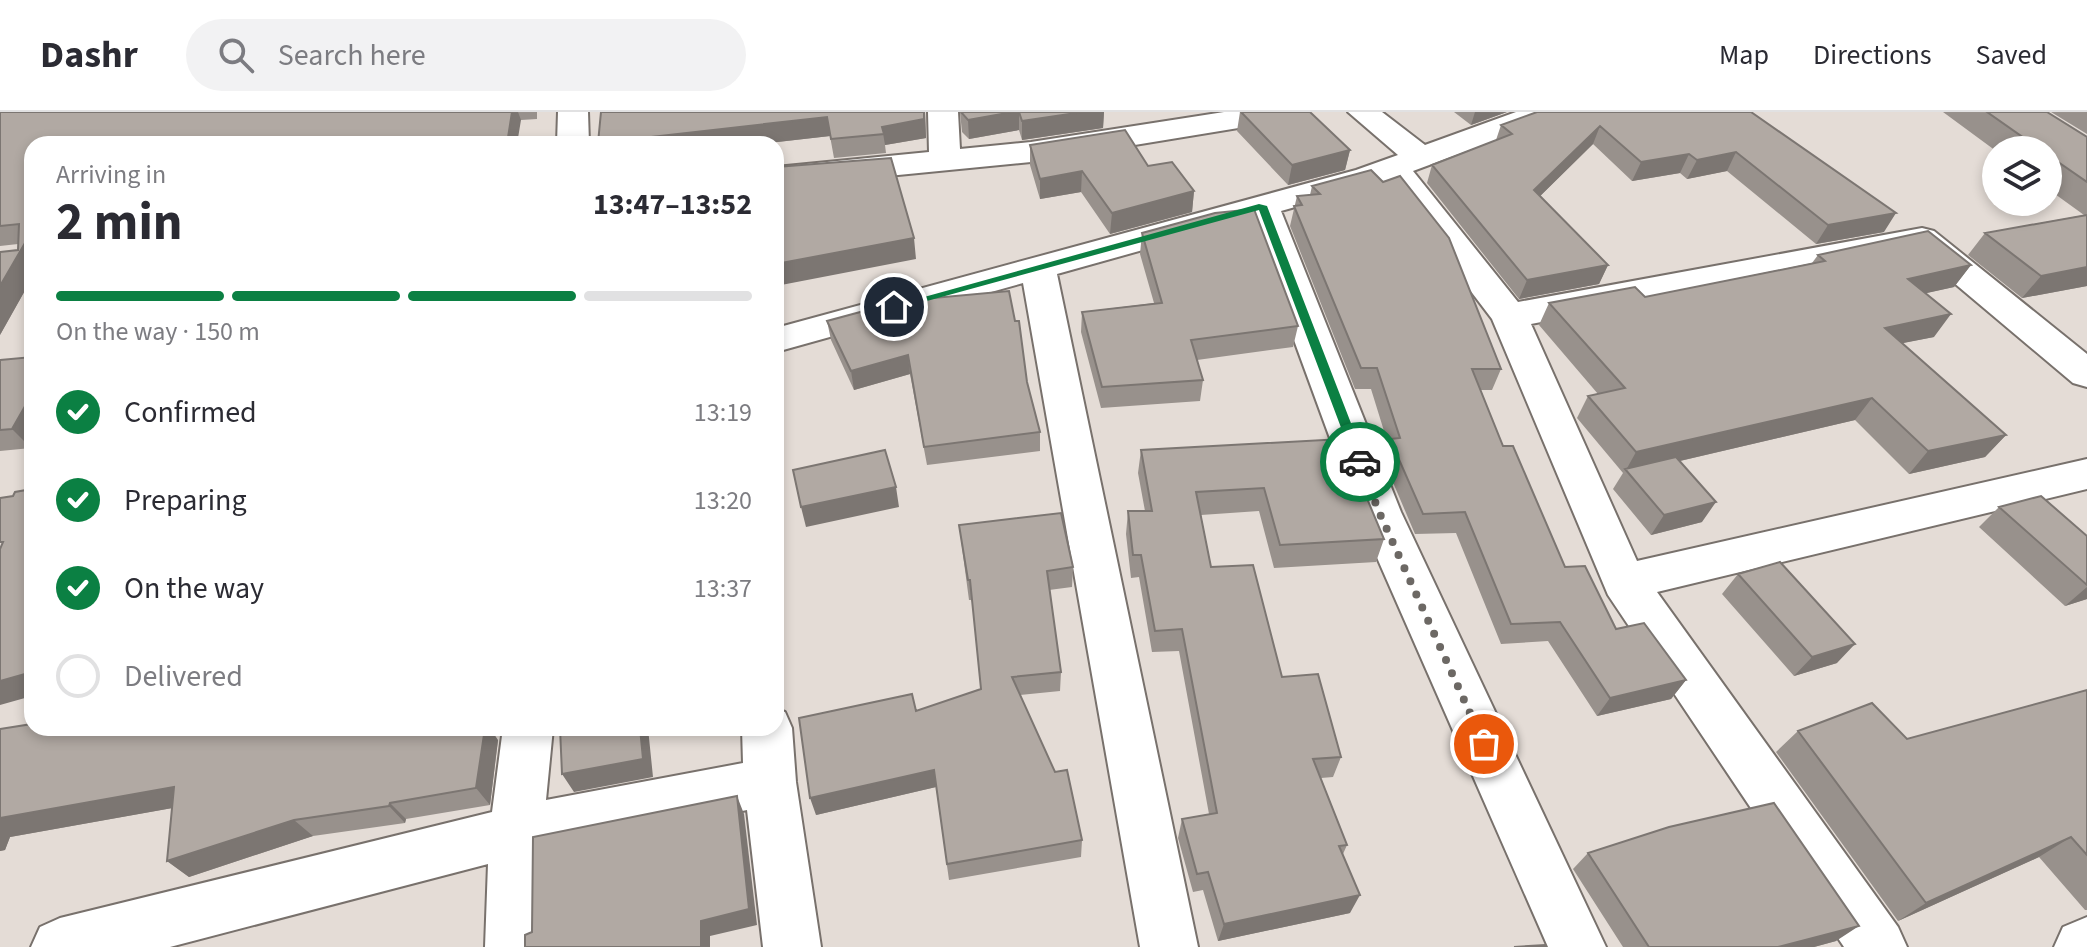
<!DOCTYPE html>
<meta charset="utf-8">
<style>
:root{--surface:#fff;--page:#f2f2f3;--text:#2b2b33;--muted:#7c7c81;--line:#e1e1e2;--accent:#0b8043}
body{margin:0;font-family:"Source Sans 3",sans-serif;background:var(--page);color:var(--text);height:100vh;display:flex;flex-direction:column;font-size:30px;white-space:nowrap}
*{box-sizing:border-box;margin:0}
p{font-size:26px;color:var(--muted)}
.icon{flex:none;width:44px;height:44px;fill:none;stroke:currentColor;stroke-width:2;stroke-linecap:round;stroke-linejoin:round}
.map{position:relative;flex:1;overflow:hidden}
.side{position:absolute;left:24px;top:24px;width:760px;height:600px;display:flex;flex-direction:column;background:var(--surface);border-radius:24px;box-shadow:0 4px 12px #0003}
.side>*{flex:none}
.controls{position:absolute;left:1982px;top:24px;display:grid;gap:16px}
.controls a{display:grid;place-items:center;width:80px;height:80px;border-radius:50%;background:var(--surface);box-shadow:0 4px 12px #0003;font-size:40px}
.pin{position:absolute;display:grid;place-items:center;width:68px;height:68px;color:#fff;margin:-34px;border:4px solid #fff;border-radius:50%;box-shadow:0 2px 8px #0007}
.courier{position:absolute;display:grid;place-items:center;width:80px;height:80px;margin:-40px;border:6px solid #0b8043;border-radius:50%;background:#fff;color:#222;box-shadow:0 2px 10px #0007}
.head em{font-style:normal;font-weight:700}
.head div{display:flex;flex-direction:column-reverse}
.head{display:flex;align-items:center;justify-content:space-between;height:136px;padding:0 32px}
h1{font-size:52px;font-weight:700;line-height:60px}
.bar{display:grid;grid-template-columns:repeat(4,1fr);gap:12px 8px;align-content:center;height:96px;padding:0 32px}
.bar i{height:10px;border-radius:6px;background:var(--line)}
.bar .active{background:var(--accent)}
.bar p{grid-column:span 4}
ol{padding:0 32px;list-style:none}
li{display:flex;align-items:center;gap:24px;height:88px}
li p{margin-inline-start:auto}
li .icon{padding:8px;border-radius:50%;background:var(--accent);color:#fff;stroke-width:4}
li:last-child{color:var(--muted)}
li i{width:44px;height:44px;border:4px solid var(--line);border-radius:50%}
header{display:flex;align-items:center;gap:48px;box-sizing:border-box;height:112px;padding:0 40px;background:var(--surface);border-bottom:2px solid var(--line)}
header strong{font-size:38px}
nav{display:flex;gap:44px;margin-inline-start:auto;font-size:28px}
.search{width:560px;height:72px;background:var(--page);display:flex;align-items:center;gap:20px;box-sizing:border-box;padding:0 28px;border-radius:44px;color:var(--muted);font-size:30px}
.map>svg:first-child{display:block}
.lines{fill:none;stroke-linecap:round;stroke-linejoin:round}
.minor-casing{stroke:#78716c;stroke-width:4}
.minor{fill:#fff;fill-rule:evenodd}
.wall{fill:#98918c}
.shaded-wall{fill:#7c7672}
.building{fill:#b1a9a3;stroke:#7c7672;stroke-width:2}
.route{fill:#0b8043}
.done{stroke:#6c6864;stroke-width:8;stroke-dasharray:0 14.4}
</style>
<header>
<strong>Dashr</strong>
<div class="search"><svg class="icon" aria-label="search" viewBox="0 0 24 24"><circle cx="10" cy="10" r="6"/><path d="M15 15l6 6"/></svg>Search here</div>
<nav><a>Map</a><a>Directions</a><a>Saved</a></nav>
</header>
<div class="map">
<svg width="2087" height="835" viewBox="0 0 2087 835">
<rect width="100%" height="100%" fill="#e4dcd6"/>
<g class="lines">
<defs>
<path id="minor" d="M558,0H588L589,32H557Z
M928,0H958L960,37L1031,30L1224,0H1296L1292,6L1281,9L1031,50L776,75V55L929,40Z
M1348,0H1382L1425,33L1516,0H1560L1556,6L1413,59L1518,190L1922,116L1934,119L2087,242V275L2073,271L1915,138L1531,212L1637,449L2087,347V377L1657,480L1898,815L1907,835H1844L1608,483L1492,207L1387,69L1281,99L1401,400L1606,835H1548L1357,400L1250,108L1057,162L1198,835H1140L1023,171L776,240V216L1356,58L1398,43Z
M776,597L785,600L792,616L796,670L821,835H763L747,698L543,739V835H485L488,752L170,835H31L40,815L60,806L492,700L503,616H553L546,688L743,651L742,616H776Z
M2087,805V835H2054L2063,815Z"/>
</defs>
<use href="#minor" class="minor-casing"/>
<use href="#minor" class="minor"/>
</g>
<path class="wall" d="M0,0H537V7L521,8L32,32V166L0,223L18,138V132L0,134Z
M601,0H925L926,26L885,33L886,41L834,46L830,24L760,32H599Z
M960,0H1104L1103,16L1022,28L1019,18L969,27L962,20Z
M1240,0H1310L1350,38L1345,58L1288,73L1237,19Z
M1454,0H1507L1471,13Z
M1751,0L1884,120L1816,132L1727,59L1687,67L1680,61L1632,69L1593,32L1540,84L1608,153L1599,172L1519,187L1427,71L1432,53L1496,28L1501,13Z
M1943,0H2047L2087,25V174L2022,186L1968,143L1985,121L2084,103L2048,77V38L1996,39Z
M2051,0H2087V22Z
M1030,33L1148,54L1194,79L1192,100L1110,122L1081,80L1040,87L1030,53Z
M1312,74L1501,257L1492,278H1480L1503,334L1565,455L1616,517L1686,568L1671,587L1597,604L1548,529L1501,532L1456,421L1415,422L1383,347L1388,332L1371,277H1355L1290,114L1297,84L1310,83Z
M1142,121L1298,214L1293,235L1197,248L1203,268L1200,289L1101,296L1081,220L1082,200L1154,191L1140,142Z
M1818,143L1971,153L1954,175L1926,181L1934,225L1902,231L2006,323L1985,345L1909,362L1855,308L1680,349L1702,410L1651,423L1613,377L1623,361L1577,306L1588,284L1598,282L1539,213L1549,191L1645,185L1812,151Z
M827,209L1027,270L1040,320V339L927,353L910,262L854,278L831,228Z
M0,248L31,336L0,339Z
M1342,327L1384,427L1376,450L1274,456L1259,399L1201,403L1211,455L1282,565L1341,645L1333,665L1321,666L1347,733L1343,742L1350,801L1218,829L1203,778L1193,780L1178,726L1182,707L1209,702L1179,539L1152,540L1139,465L1131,466L1126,422L1128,399H1145L1138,361L1141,338Z
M1999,395L2087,424V487L2065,494L1979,415Z
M959,413L1073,455L1072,475L1049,478L1061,560L1060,579L1020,583L1082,728L1081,745L949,768L936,675L816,703L916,599L981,577L972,488H969Z
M1738,462L1837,551L1794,564L1722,482Z
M2087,578V798H2085L2039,745L1898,809L1776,640L1798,619L1907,627Z
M0,617L498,628L490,693L406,707L405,711L313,724L189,765L167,749L172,696L10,725L5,738L0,739Z
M1588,741L1836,829L1814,835H1623L1573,757Z"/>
<path class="shaded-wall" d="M512,0H518L521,8L517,32H507Z
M925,0L926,26L885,33L882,15Z
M1013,0H1019V18L969,27L968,8Z
M1083,0H1104L1103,16L1022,28V9Z
M1475,0H1507L1471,13Z
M827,5L830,24L760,32H599L598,31Z
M1600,14L1593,32L1527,97L1534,78Z
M1350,38L1345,58L1288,73L1292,53Z
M1736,40L1727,59L1687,67L1697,48Z
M1689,42L1680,61L1632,69L1641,50Z
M1082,59L1081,80L1040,87V67Z
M1194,79L1192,100L1110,122L1112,101Z
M1896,101L1884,120L1816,132L1828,113Z
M32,119V166L0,223V174Z
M914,126L916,147L776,174V152Z
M1608,153L1599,172L1519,187L1527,168Z
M1971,153L1954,175L1891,189L1908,167Z
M2087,155V174L2022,186L2041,164Z
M1951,202L1934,225L1868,238L1885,216Z
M908,243L910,262L854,278L851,259Z
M32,282V334L31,336L12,317Z
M1872,286L1855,308L1628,361L1626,358L1636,340Z
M2006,323L1985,345L1909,362L1928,339Z
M896,375L899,395L806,415L801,395Z
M1716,390L1702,410L1651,423L1664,403Z
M2087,475V487L2065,494Z
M32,525V584L0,593V569Z
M1855,532L1837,551L1794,564L1812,545Z
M1686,568L1671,587L1597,604L1610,586Z
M485,616H490L498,628L490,693L476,676Z
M640,616H648L653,665L574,680L562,662Z
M934,658L936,675L816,703L810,686Z
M174,675L195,692L10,725L5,738L0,739V706Z
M737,684L744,702L757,813L710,824V835H701V809Z
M390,691L406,707L405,711L389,694Z
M294,708L313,724L189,765L167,749Z
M2071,725L2039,745L1898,809L1926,791Z
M1360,783L1350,801L1218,829L1224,812Z
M1859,814L1836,829L1814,835H1778Z"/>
<path class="building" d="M0,0H512L507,32H32V119L0,174V140L18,138L19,112L0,114Z
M601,0H924V7L882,15L884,22L831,27L827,5L598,31Z
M961,0H1013L968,8Z
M1019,0H1083L1022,9Z
M1241,0H1310L1350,38L1292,53Z
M1537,0H1751L1896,101L1828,113L1736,40L1697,48L1689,42L1641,50L1600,14L1534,78L1608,153L1527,168L1432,53L1512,22L1501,13Z
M1987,0H2047L2087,25V70L2048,43V38H2041Z
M1125,18L1148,54L1172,50L1194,79L1112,101L1082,59L1040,67L1030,33Z
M891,46L914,126L776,152V55Z
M1371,58L1383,70L1400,64L1449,126L1501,257H1472L1503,334H1513L1565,455L1585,454L1616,517L1644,511L1686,568L1610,586L1560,510L1511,512L1465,400L1423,402L1390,327L1400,326L1377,256H1361L1294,94L1302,93L1297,84L1320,82L1312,74Z
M1254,97L1298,214L1191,228L1203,268L1102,275L1082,200L1162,191L1142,121L1215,101Z
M2087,103V155L2041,164L1985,121Z
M1928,119L1971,153L1908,167L1951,202L1885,216L2006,323L1928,339L1872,286L1636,340L1588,284L1625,276L1549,191L1635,175L1645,185L1825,149L1818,143Z
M1009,179L1015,209H1019L1027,270L1040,320L924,335L908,243L851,259L827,209L901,189Z
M32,245V282L12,317L0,318V248Z
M1342,327L1384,427L1280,433L1264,376L1196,380L1211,455L1253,453L1282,565L1318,562L1341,645L1313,647L1347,733L1339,734L1360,783L1224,812L1208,760L1197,762L1182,707L1217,701L1182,517L1155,519L1141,443H1133L1128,399H1152L1141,338Z
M885,338L896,375L801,395L793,358Z
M1676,345L1716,390L1664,403L1625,357Z
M32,377V525L25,562L0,569V437L3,430H0V386L13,384L15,380Z
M2041,384L2087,424V473L1999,395Z
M1061,401L1073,455L1047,459L1061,560L1012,565L1055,660L1067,658L1082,728L947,752L934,658L810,686L799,606L912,582L916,599L981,577L970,468H968L959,413Z
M1780,450L1855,532L1812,545L1738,462Z
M2087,578V743L2071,725L1926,791L1798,619L1872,591L1907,627Z
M32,612V616H485L476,676L390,691L389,694L294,708L167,749L174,675L0,706V617Z
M560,616H640L643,647L562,662Z
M737,684L749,797L701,809V835H525V823L532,820L533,725Z
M1774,691L1859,814L1778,835H1649L1588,741L1669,715Z
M1545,833L1546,835H1514Z"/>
<path class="route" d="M1259,92L1267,94L1366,350L1364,354L1360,355L1354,350L1259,98L894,198L888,195Z"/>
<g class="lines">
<path class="done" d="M1360,350L1379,400L1484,632"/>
</g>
</svg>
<div class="controls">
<a><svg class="icon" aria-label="layers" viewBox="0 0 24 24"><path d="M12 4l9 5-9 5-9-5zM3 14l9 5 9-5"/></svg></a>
</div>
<div class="pin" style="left:1484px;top:632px;background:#ea580c"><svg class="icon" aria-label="bag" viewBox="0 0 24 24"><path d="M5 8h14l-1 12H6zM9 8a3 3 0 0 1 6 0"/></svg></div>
<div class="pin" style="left:894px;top:195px;background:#1f2937"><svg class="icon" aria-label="home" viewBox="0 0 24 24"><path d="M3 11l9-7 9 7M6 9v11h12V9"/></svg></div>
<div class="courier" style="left:1360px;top:350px"><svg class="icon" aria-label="car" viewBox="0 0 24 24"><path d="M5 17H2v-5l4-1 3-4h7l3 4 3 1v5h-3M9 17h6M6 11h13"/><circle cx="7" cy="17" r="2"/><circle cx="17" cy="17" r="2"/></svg></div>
<section class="side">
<div class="head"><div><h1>2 min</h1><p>Arriving in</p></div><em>13:47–13:52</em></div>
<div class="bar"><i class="active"></i><i class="active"></i><i class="active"></i><i></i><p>On the way · 150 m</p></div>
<ol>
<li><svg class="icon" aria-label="check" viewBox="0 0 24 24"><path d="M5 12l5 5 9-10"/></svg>Confirmed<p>13:19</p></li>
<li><svg class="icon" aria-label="check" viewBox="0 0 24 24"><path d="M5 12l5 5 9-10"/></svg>Preparing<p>13:20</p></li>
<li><svg class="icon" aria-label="check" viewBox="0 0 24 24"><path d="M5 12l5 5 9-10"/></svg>On the way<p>13:37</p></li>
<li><i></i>Delivered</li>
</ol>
</section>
</div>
